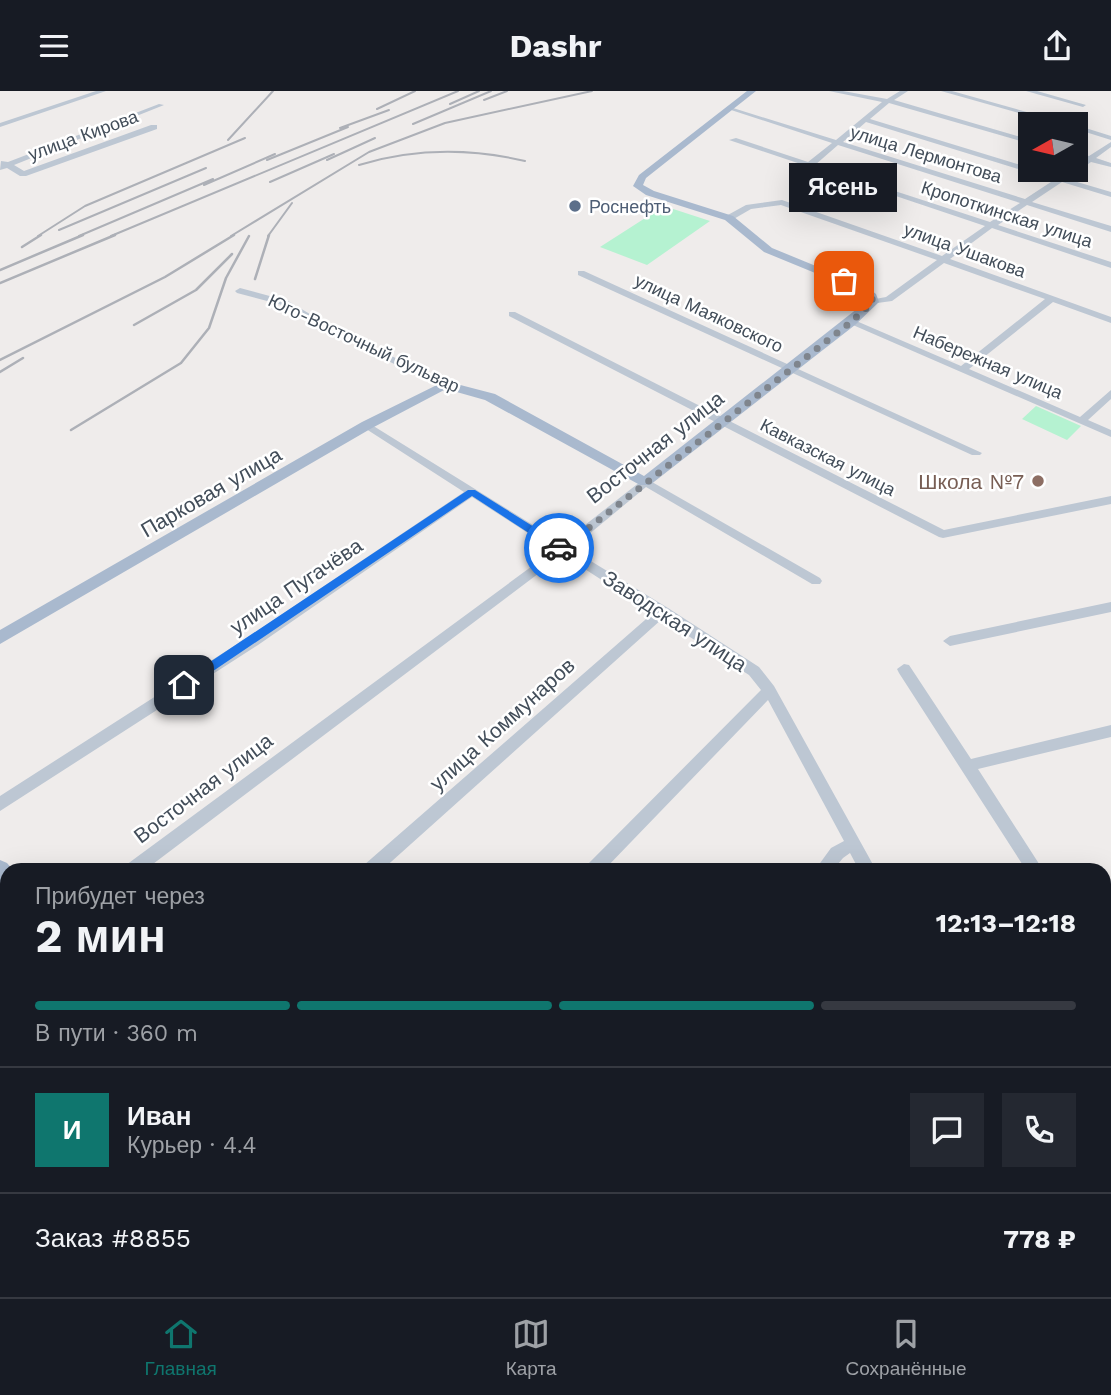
<!DOCTYPE html>
<html lang="ru">
<meta charset="utf-8">
<style>
:root{--surface:#171b24;--page:#242831;--text:#f1f3f6;--muted:#9ea1a6;--line:#363941;--accent:#0f766e}
body{margin:0;font-family:"Work Sans",sans-serif;background:var(--page);color:var(--text);height:100vh;display:flex;flex-direction:column;font-size:26px;white-space:nowrap}
*{box-sizing:border-box;margin:0}
p{font-size:23px;color:var(--muted)}
.icon{flex:none;width:38px;height:38px;fill:none;stroke:currentColor;stroke-width:2;stroke-linecap:round;stroke-linejoin:round}
.map{position:relative;flex:1;overflow:hidden}
.sheet{position:absolute;left:0px;top:772px;width:1111px;height:436px;display:flex;flex-direction:column;background:var(--surface);border-radius:21px 21px 0 0;box-shadow:0 7px 28px #0002}
.sheet>*{flex:none}
.needle{width:46px;rotate:262deg}
.buttons{position:absolute;left:1018px;top:21px;display:grid;gap:14px}
.buttons a{display:grid;place-items:center;width:70px;height:70px;border-radius:0px;background:var(--surface);box-shadow:0 7px 28px #0002;font-size:35px}
.pin{position:absolute;display:grid;place-items:center;width:60px;height:60px;color:#fff;margin:-30px;border-radius:14px;box-shadow:0 4px 10px #0006}
.courier{position:absolute;display:grid;place-items:center;width:70px;height:70px;margin:-35px;border:5px solid #1a73e8;border-radius:50%;background:#fff;color:#222;box-shadow:0 2px 9px #0007}
.bubble{position:absolute;height:49px;border-radius:0px;background:var(--surface);box-shadow:0 7px 28px #0002;font-size:23px;font-weight:700;line-height:49px;text-align:center}
.overview em{font-style:normal;font-weight:700}
.overview div{display:flex;flex-direction:column-reverse}
.overview{display:flex;align-items:center;justify-content:space-between;height:119px;padding:0 35px}
h1{font-size:46px;font-weight:700;line-height:52px}
.bar{display:grid;grid-template-columns:repeat(4,1fr);gap:10px 7px;align-content:center;height:84px;padding:0 35px}
.bar i{height:9px;border-radius:5px;background:var(--line)}
.bar .active{background:var(--accent)}
.bar p{grid-column:span 4}
.line{display:flex;align-items:center;gap:18px;padding:0 35px;border-top:2px solid var(--line)}
.line div{flex:1}
.round{display:grid;place-items:center;flex:none;width:74px;height:74px;border-radius:0px;background:var(--page)}
header{display:flex;justify-content:space-between;align-items:center;height:91px;padding:0 35px;background:var(--surface);font-size:32px;font-weight:700}
.dock{display:flex;justify-content:space-around;align-items:center;height:98px;border-top:2px solid var(--line);background:var(--surface);font-size:19px;color:var(--muted)}
.dock a{display:grid;justify-items:center;gap:4px}
.dock .active{color:var(--accent)}
.map>svg:first-child{display:block}
.green{fill:#b5f2d1}
.lines{fill:none;stroke-linecap:round;stroke-linejoin:round}
.minor{fill:#bdc7d3;fill-rule:evenodd}
.major{fill:#a9b9ce;fill-rule:evenodd}
.rail-far1{stroke:#adb0b7;stroke-width:2}
.rail{stroke:#adb0b7;stroke-width:2.5}
.route{fill:#1a73e8}
.done{stroke:#7f858d;stroke-width:7;stroke-dasharray:0 12.6}
.service-dot{fill:#5c6f8a;stroke:#fff;stroke-width:2.5}
.education-dot{fill:#8d6e63;stroke:#fff;stroke-width:2.5}
.labels{text-anchor:middle;dominant-baseline:central;stroke-width:5;stroke-linejoin:round;paint-order:stroke}
.far-street-label{font-size:18px;fill:#434e5a;stroke:#fff}
.far-service-label{font-size:18px;fill:#4e5e75;stroke:#fff;text-anchor:start}
.street-label{font-size:21px;fill:#434e5a;stroke:#fff}
.education-label{font-size:21px;fill:#785e54;stroke:#fff;text-anchor:end}
</style>
<header><svg class="icon" aria-label="menu" viewBox="0 0 24 24"><path d="M4 6h16M4 12h16M4 18h16"/></svg>Dashr<svg class="icon" aria-label="share" viewBox="0 0 24 24"><path d="M12 15V3M7 8l5-5 5 5M5 13v7h14v-7"/></svg></header>
<div class="map">
<svg width="1111" height="1206" viewBox="0 0 1111 1206">
<rect width="100%" height="100%" fill="#efeceb"/>
<path class="green" d="M664,115L710,130L647,174L600,156Z
M1036,315L1081,335L1067,349L1022,328Z"/>
<g class="lines">
<path class="minor" d="M96,0H106L0,36V32Z
M829,0H843L887,8L900,0H908L894,9L1031,49V53L889,12L870,28L1060,86L1070,79H1076V74L1084,69L1076,66V62L1089,65L1111,51V56L1096,67L1111,72V76L1091,71L1067,88L1111,101V106L1062,91L1032,111L1111,135V141L1027,114L998,134L1111,171V177L992,137L950,168L1111,226V232L1053,211L969,278L1080,326L1111,299V308L1088,329L1111,339V346L846,231L854,229L961,275L1045,208L944,172L892,210L870,213V209L886,206L937,169L781,114L751,118L732,129H726V125L746,114L782,109L942,165L985,135L729,49L736,47L808,71L832,52L728,18L733,17L836,49L882,11ZM866,31L1054,89L1025,108L843,51ZM838,54L1020,112L990,131L815,74Z
M941,0H952L1069,33H1058Z
M1026,0H1037L1086,14L1083,16Z
M159,13L164,14L14,74L24,80L151,34H157V38L26,85H20L7,77L0,79L1,70L8,71Z
M1076,34L1111,45V49L1076,38Z
M578,180H584L982,362L980,364H972L578,184Z
M240,197L288,210L325,232L450,294L445,297L441,296L319,236L282,214L237,202L235,200Z
M509,221H515L944,439L1111,405V413L943,447L939,446L509,225Z
M367,331L562,452L645,387L820,487L822,490L820,493H812L646,396L571,458L668,517L759,576L774,595L876,779H859L850,762L843,767L833,779H815L831,757L844,750L768,609L604,779H585L587,774L761,599L749,584L662,528L382,779H362L364,774L653,522L563,464L145,779H124L126,774L554,459L472,406L258,554L0,720V705L248,546L464,401L363,336V332Z
M1111,511V521L950,555L943,550L950,545Z
M904,573L909,574L971,668L1111,634V646L978,678L1043,779H1026L899,582L897,578Z
M1111,790V806L1104,807V792Z
M7,866V885L0,888V869Z
M1104,874L1111,877V901L1104,897Z
M1111,944V962L1104,964V946Z
M7,1075V1098L0,1101V1078Z
M157,1200H181L179,1206H154Z
M769,1200H791L789,1206H766Z
M1080,1200H1101L1104,1206H1082Z"/>
<path class="major" d="M747,0H756L646,87L643,94L654,100L733,125L772,157L867,196L876,203L879,211L855,234L650,394H640L485,309L446,298L372,337L0,553V539L362,331L445,290L495,303L644,385L867,210L859,200L764,161L725,129L646,104L633,95L639,84Z
M0,769L7,772L13,779H7V796L0,794Z
M324,1200H352L354,1206H326Z"/>
<path class="rail-far1" d="M484,9L507,0
M450,13L479,0
M377,18L415,0
M413,33L491,0
M340,37L389,19
M228,49L273,0
M267,69L348,36
M327,69L375,47
M359,74C415,57 469,57 525,70
M270,91L334,63
M204,94L275,63
M59,139L206,77
M38,145L85,115L245,47
M79,145L213,88
M111,145L458,0
M231,145L369,61L445,32L592,0
M268,145L292,112"/>
<path class="rail" d="M22,156L41,144
M0,179L83,144
M255,188L269,144
M0,192L115,144
M134,234L196,199L232,163
M0,269L165,186L234,144
M0,281L23,267
M71,339L181,272L209,237L226,187L249,145"/>
</g>
<path class="route" d="M468,399H475L563,454V459H555L472,405L188,597H180V591Z"/>
<g class="lines">
<path class="done" d="M559,457L562,458L851,231L873,211C870,198 854,194 844,190"/>
</g>
<circle class="service-dot" cx="575" cy="115" r="7"/>
<circle class="education-dot" cx="1038" cy="390" r="7"/>
<g class="labels">
<g class="far-street-label">
<text transform="translate(83 44) rotate(-20)">улица Кирова</text>
<text transform="translate(926 63) rotate(17)">улица Лермонтова</text>
<text transform="translate(1007 123) rotate(18)">Кропоткинская улица</text>
<text transform="translate(965 159) rotate(20)">улица Ушакова</text>
<text transform="translate(709 222) rotate(25)">улица Маяковского</text>
<text transform="translate(364 252) rotate(25)">Юго-Восточный бульвар</text>
<text transform="translate(988 271) rotate(23)">Набережная улица</text>
<text transform="translate(828 366) rotate(27)">Кавказская улица</text>
</g>
<g class="far-service-label">
<text x="589" y="115">Роснефть</text>
</g>
<g class="street-label">
<text transform="translate(655 356) rotate(-38)">Восточная улица</text>
<text transform="translate(211 401) rotate(-30)">Парковая улица</text>
<text transform="translate(296 495) rotate(-34)">улица Пугачёва</text>
<text transform="translate(675 530) rotate(33)">Заводская улица</text>
<text transform="translate(502 633) rotate(-42)">улица Коммунаров</text>
<text transform="translate(203 697) rotate(-37)">Восточная улица</text>
</g>
<g class="education-label">
<text x="1024" y="390">Школа №7</text>
</g>
</g>
</svg>
<div class="buttons">
<a><svg class="needle" viewBox="-14 -14 28 28"><path d="M0-13l5 13h-10z" fill="#e53935"/><path d="M0 13l5-13h-10z" fill="#9ea1a6"/></svg></a>
</div>
<div class="pin" style="left:844px;top:190px;background:#ea580c"><svg class="icon" aria-label="bag" viewBox="0 0 24 24"><path d="M5 8h14l-1 12H6zM9 8a3 3 0 0 1 6 0"/></svg></div>
<div class="pin" style="left:184px;top:594px;background:#1f2937"><svg class="icon" aria-label="home" viewBox="0 0 24 24"><path d="M3 11l9-7 9 7M6 9v11h12V9"/></svg></div>
<div class="courier" style="left:559px;top:457px"><svg class="icon" aria-label="car" viewBox="0 0 24 24"><path d="M5 17H2v-5l4-1 3-4h7l3 4 3 1v5h-3M9 17h6M6 11h13"/><circle cx="7" cy="17" r="2"/><circle cx="17" cy="17" r="2"/></svg></div>
<div class="bubble" style="left:789px;top:72px;width:108px">Ясень</div>
<section class="sheet">
<div class="overview"><div><h1>2 мин</h1><p>Прибудет через</p></div><em>12:13–12:18</em></div>
<div class="bar"><i class="active"></i><i class="active"></i><i class="active"></i><i></i><p>В пути · 360 m</p></div>
<div class="line" style="height:126px"><b class="round" style="background:var(--accent);color:#fff">И</b><div><b>Иван</b><p>Курьер · 4.4</p></div><a class="round"><svg class="icon" aria-label="chat" viewBox="0 0 24 24"><path d="M4 5h16v11H9l-5 4z"/></svg></a><a class="round"><svg class="icon" aria-label="phone" viewBox="0 0 24 24"><path d="M5 4h4l2 5-3 2q2 4 5 5l2-3 5 2v4C11 20 4 13 5 4z"/></svg></a></div>
<div class="line" style="height:91px"><div>Заказ #8855</div><b>778 ₽</b></div>
</section>
</div>
<nav class="dock">
<a class="active"><svg class="icon" aria-label="home" viewBox="0 0 24 24"><path d="M3 11l9-7 9 7M6 9v11h12V9"/></svg>Главная</a>
<a><svg class="icon" aria-label="map" viewBox="0 0 24 24"><path d="M3 6l6-2 6 2 6-2v14l-6 2-6-2-6 2zM9 4v14M15 6v14"/></svg>Карта</a>
<a><svg class="icon" aria-label="saved" viewBox="0 0 24 24"><path d="M7 4h10v16l-5-4-5 4z"/></svg>Сохранённые</a>
</nav>
